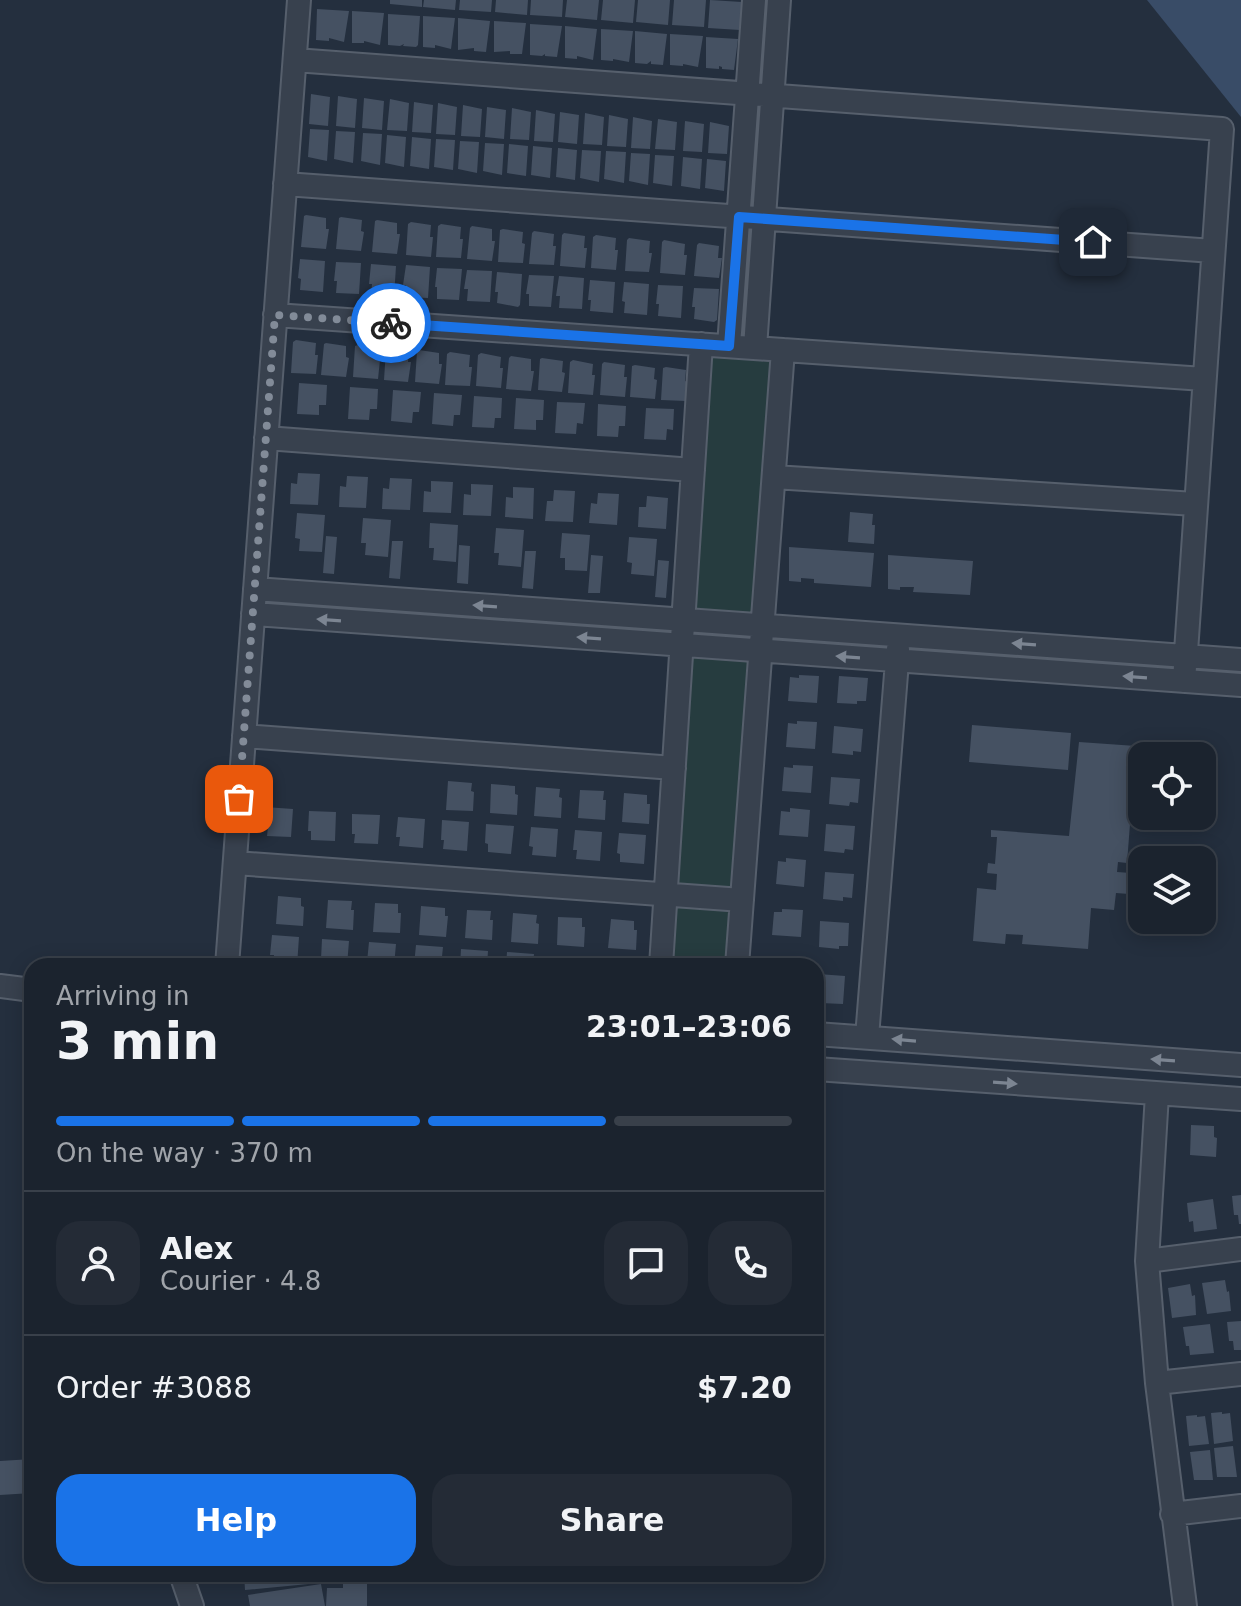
<!DOCTYPE html>
<meta charset="utf-8">
<style>
:root{--surface:#1b232e;--page:#242b36;--text:#f1f3f6;--muted:#a0a4aa;--line:#39404a;--accent:#1a73e8}
body{margin:0;font-family:"DejaVu Sans",sans-serif;background:var(--page);color:var(--text);height:100vh;display:flex;flex-direction:column;font-size:30px;white-space:nowrap}
*{box-sizing:border-box;margin:0}
p{font-size:26px;color:var(--muted)}
.icon{flex:none;width:44px;height:44px;fill:none;stroke:currentColor;stroke-width:2;stroke-linecap:round;stroke-linejoin:round}
.map{position:relative;flex:1;overflow:hidden}
.panel{position:absolute;left:24px;top:958px;width:800px;height:624px;display:flex;flex-direction:column;background:var(--surface);border-radius:24px;box-shadow:0 4px 20px #0003,0 0 0 2px var(--line)}
.panel>*{flex:none}
.controls{position:absolute;left:1128px;top:742px;display:grid;gap:16px}
.controls a{display:grid;place-items:center;width:88px;height:88px;border-radius:16px;background:var(--surface);box-shadow:0 4px 20px #0003,0 0 0 2px var(--line);font-size:40px}
.pin{position:absolute;display:grid;place-items:center;width:68px;height:68px;color:#fff;margin:-34px;border-radius:16px;box-shadow:0 4px 12px #0006}
.courier{position:absolute;display:grid;place-items:center;width:80px;height:80px;margin:-40px;border:6px solid #1a73e8;border-radius:50%;background:#fff;color:#222;box-shadow:0 2px 10px #0007}
.headline em{font-style:normal;font-weight:700}
.headline div{display:flex;flex-direction:column-reverse}
.headline{display:flex;align-items:center;justify-content:space-between;height:136px;padding:0 32px}
h1{font-size:52px;font-weight:700;line-height:60px}
.bar{display:grid;grid-template-columns:repeat(4,1fr);gap:12px 8px;align-content:center;height:96px;padding:0 32px}
.bar i{height:10px;border-radius:6px;background:var(--line)}
.bar .on{background:var(--accent)}
.bar p{grid-column:span 4}
.line{display:flex;align-items:center;gap:20px;padding:0 32px;border-top:2px solid var(--line)}
.line div{flex:1}
.round{display:grid;place-items:center;flex:none;width:84px;height:84px;border-radius:24px;background:var(--page)}
.cta{display:flex;gap:16px;margin-top:auto;padding:16px 32px}
.cta a{flex:1;height:92px;border-radius:24px;background:var(--accent);color:#fff;font-size:32px;font-weight:700;line-height:92px;text-align:center}
.cta a+a{background:var(--page);color:var(--text)}
.map>svg:first-child{display:block}
.green{fill:#263c3f}
.water{fill:#394c67}
.building{fill:#455162}
.lines{fill:none;stroke-linecap:round;stroke-linejoin:round}
.minor-casing{stroke:#565f6c;stroke-width:26}
.minor{stroke:#38414e;stroke-width:22}
.oneway{fill:#7c8592}
.done{stroke:#828b98;stroke-width:8;stroke-dasharray:0 14.4}
.route{stroke:#1a73e8;stroke-width:10}
</style>
<div class="map">
<svg width="1241" height="1606" viewBox="0 0 1241 1606">
<rect width="100%" height="100%" fill="#242f3e"/>
<path class="green" d="M701,344L783,350L737,966H661Z"/>
<path class="water" d="M1147,0H1241V117Z"/>
<path class="building" d="M390,0H422V7L390,4Z
M424,0H456L455,10L423,7Z
M460,0H492L491,12L459,10Z
M496,0H528L527,15L495,12Z
M531,0H563L562,17L530,15Z
M567,0H599L597,20L565,17Z
M603,0H635L633,23L601,20Z
M638,0H670L668,25L636,22Z
M674,0H706L704,27L672,25Z
M710,0L742,2L740,30L708,28Z
M317,9L349,11L344,42L329,38V41L316,40Z
M352,11L384,13L380,45L364,41V43H352Z
M388,14L420,16L418,45L416,47L403,46L404,44L400,46L388,45Z
M423,16L455,18L451,49L435,45V48L423,47Z
M458,18L490,21L486,52L474,51V48L458,50Z
M494,21L526,23L522,54H510V51L494,52Z
M530,24L562,26L557,57L545,56V54L542,56L530,55Z
M565,26L597,29L593,60L577,56V59L565,58Z
M601,29L633,31L629,62L613,59V61L601,60Z
M635,31L667,34L663,65L651,64V61L647,64L635,63Z
M670,34L703,36L698,67L683,64V66L670,65Z
M706,37L738,39L734,70L722,69V67L719,66V69L706,68Z
M311,94L330,97L328,126L309,124Z
M338,96L357,99L355,128L336,126Z
M364,98L384,101L382,130L362,128Z
M390,99L409,103L407,131L387,130Z
M414,102L433,105L431,133L412,132Z
M438,103L457,107L455,135L436,134Z
M463,105L482,109L480,137L461,136Z
M487,107L506,110L504,139L485,137Z
M512,108L531,112L529,140L510,139Z
M536,110L555,114L553,142L534,141Z
M560,112L579,115L577,144L558,142Z
M585,113L604,117L602,145L583,144Z
M609,115L628,119L626,147L607,146Z
M633,117L652,121L650,149L631,148Z
M658,119L677,122L675,150L655,149Z
M685,121L704,124L702,152L683,151Z
M710,122L729,126L727,154L708,153Z
M310,129L329,130L327,161L308,157Z
M336,131L355,132L353,163L334,159Z
M363,133L382,134L380,165L361,161Z
M387,135L406,137L404,167L385,163Z
M412,137L431,139L429,169L410,166Z
M436,139L455,140L453,170L434,167Z
M460,141L479,142L477,173L458,169Z
M485,143L504,144L502,175L483,171Z
M509,144L528,146L526,176L507,173Z
M533,146L552,148L550,178L531,175Z
M558,148L577,150L575,180L556,177Z
M582,150L601,151L599,182L580,178Z
M606,151L626,152L624,183L604,179Z
M631,153L650,154L648,185L629,181Z
M655,155L674,156L672,186L653,183Z
M683,157L702,159L700,189L681,186Z
M707,159L726,161L724,191L705,188Z
M306,215L326,218V229H329L326,249L301,247L304,216Z
M341,217L362,220L361,231L364,232L361,251L336,249L339,218Z
M377,220L397,223V234H400L397,254L372,252L375,221Z
M411,222L431,225L430,237H433L431,257L406,255L408,224Z
M441,224L461,227L460,239H463L461,258L436,257L438,226Z
M472,226L492,229V241H495L492,261L467,259L470,228Z
M503,229L523,232L522,243L525,244L523,263L498,262L500,230Z
M534,231L554,234L553,246H556L554,265L529,264L532,233Z
M564,233L585,236L584,248H587L585,268L560,266L562,235Z
M596,235L616,238L615,250H618L616,270L591,268L593,237Z
M629,238L650,241L649,253H652L649,272L625,271L627,240Z
M664,240L685,244L684,255H687L685,275L660,273L662,242Z
M699,243L719,246L718,258H722L719,278L694,276L697,245Z
M300,259L325,261L323,292L300,290L301,279L298,278Z
M336,262L361,263L359,294L336,293L337,281H334Z
M371,264L396,266L394,297L371,295L372,284H369Z
M406,265L430,267L428,298L405,297L406,285H403Z
M437,268L462,269L459,300L437,299V287H435Z
M467,270L492,271L490,302L467,301L468,289H464Z
M497,272L522,274L520,305L518,307L497,303L498,292H495Z
M529,275L554,276L551,307L529,306V294H526Z
M559,276L584,278L582,309L559,308L560,296H556Z
M590,280L615,282L613,313L590,311L591,300H588Z
M624,282L649,284L647,315L624,313L625,302L622,301Z
M658,285L683,286L681,318L658,316L659,304H656Z
M694,288L719,289L717,320L714,322L694,319L695,307H692Z
M296,340L316,343L315,355H318L316,374L291,373L293,342Z
M326,343L346,346V357L349,358L346,377L321,375L324,344Z
M358,345L378,348L377,359L380,360L378,379L353,377L355,346Z
M388,348L409,351L408,362H411L408,382L384,380L386,349Z
M419,350L439,353V364H442L439,384L415,382L417,351Z
M450,352L470,355L469,367H472L470,386L445,385L447,354Z
M481,353L501,357L500,368H503L501,388L476,386L478,355Z
M511,356L531,359V371H534L531,391L506,389L509,358Z
M542,358L563,361L562,372L565,373L562,392L538,390L540,359Z
M573,360L593,364L592,375H595L593,395L568,393L570,362Z
M604,362L625,365L624,377H627L625,397L600,395L602,364Z
M635,365L655,368L654,379L657,380L655,399L630,397L632,366Z
M666,367L686,370L685,381L688,382L686,401L661,400L663,368Z
M299,383L327,385L326,405H319V415L297,414Z
M350,387L378,389L377,409H370L369,420L348,419Z
M393,390L421,392L419,412H413L412,423L391,421Z
M434,393L462,395L460,415H454L453,426L432,424Z
M474,396L502,398L501,418H495L494,428L472,427Z
M516,398L544,400L543,420H536V430L514,429Z
M557,402L585,403L583,424L577,423L576,434L555,433Z
M598,404L626,406L625,426H619L618,437L597,436Z
M646,408L674,409L673,430L667,429L666,440L644,439Z
M298,473L320,474L318,505L290,504L291,483L297,484Z
M347,476L368,477L366,508L339,507L340,486L346,487Z
M390,478L412,479L410,510L382,509L383,488L389,489Z
M431,481L453,482L451,513L423,512L424,491L431,492Z
M471,484L493,485L491,516L463,515L464,494L471,495Z
M513,487L534,488L533,519L505,517L506,497L513,498Z
M554,490L575,491L573,522L545,521L547,501H553Z
M598,493L619,494L617,525L589,523L591,503L597,504Z
M647,496L668,498L666,529L638,527L639,507H646Z
M850,512L873,514L872,525H875L874,544L848,542Z
M297,513L325,515L322,552L299,551L300,539L295,538Z
M363,518L391,520L388,557L365,555L366,543H361Z
M430,523L458,525L456,562L433,560L434,548H429Z
M496,528L524,530L521,567L498,565L499,553H494Z
M562,533L590,535L587,571L565,570V558H560Z
M326,536L337,537L334,574L323,573Z
M629,537L657,539L654,576L631,574L632,563L627,562Z
M392,541H403L400,579L389,578Z
M459,545L470,546L468,584L457,583Z
M789,547L874,553L871,587L814,583V579L801,578V582L789,581Z
M525,551H536L533,589L522,588Z
M591,555L603,556L600,593H588Z
M888,555L973,561L970,595L913,592L914,587H900V590L888,589Z
M658,560L669,561L666,598L655,597Z
M799,675L819,676L817,703L788,701L790,677L799,678Z
M839,676L868,678L866,701H857V704L837,703Z
M797,721L817,722L815,749L786,747L788,723L797,724Z
M972,725L1071,733L1068,770L969,762Z
M834,726L863,729L861,752L853,751V755L832,753Z
M1079,742L1136,746L1127,863L1118,862L1117,872L1131,873L1129,894L1116,893L1114,910L1091,908L1088,949L1022,944L1023,935L1006,934L1005,944L973,941L977,888L996,890L997,874L987,873L988,863L995,864L997,837H991V830L1069,836Z
M793,765L813,766L811,793L782,791L784,767L793,768Z
M831,777L860,779L858,803L850,802L849,806L829,804Z
M448,781L472,783L471,791L474,792L473,811L446,810Z
M491,784L515,786V794L518,795L517,815L490,813Z
M536,787L560,789L559,797L562,798L561,818L534,816Z
M580,790L604,791L603,800H606L605,820L578,818Z
M624,793L647,795V804H650L649,824L622,822Z
M265,807L293,809L291,837L267,836L268,827H264Z
M790,808L810,810L808,837L779,835L781,811L790,812Z
M309,811L336,812L335,841L311,840V831H308Z
M352,814L380,815L378,844L354,843L355,834H352Z
M398,817L425,819L423,848L399,846L400,837H396Z
M442,820L469,822L467,851L443,849L444,840H441Z
M486,824L514,826L511,854L488,852V844L485,843Z
M826,824L855,826L853,850L845,849L844,853L824,851Z
M531,827L558,829L556,857L532,855L533,847L529,846Z
M575,830L602,832L600,861L576,859L577,850H573Z
M619,833L646,835L644,864L620,862V854L617,853Z
M786,858L806,860L804,887L776,884L778,861L786,862Z
M825,872L854,874L852,898L843,897V901L823,899Z
M278,896L301,898V906L304,907L303,926L276,924Z
M328,900L352,901L351,910H354L353,930L326,928Z
M375,903L398,904V913H401L400,933L373,932Z
M421,906L445,908V916H448L446,937L419,935Z
M782,909L803,910L801,937L772,935L774,912H782Z
M467,910L491,911L490,920H493L492,940L465,938Z
M513,913L537,915L536,923L539,924L538,944L511,942Z
M558,917L582,918V927H585L584,947L557,945Z
M611,919L634,921V930H637L636,950L608,948Z
M820,921L849,923L848,946H839V949L819,947Z
M272,935L299,937L297,966L273,964L274,955H270Z
M322,939L349,941L347,966H323L324,959H321Z
M369,942L396,944L394,966H371V962H367Z
M416,945L443,947L441,966L414,965Z
M461,949L488,951L487,966H460Z
M507,952L534,954L533,966H506Z
M553,956L580,958L579,966H552Z
M605,959L632,960V966H604Z
M818,974L845,976L843,1004L820,1003V994H817Z
M1191,1125L1214,1126V1137L1217,1138L1216,1157L1190,1155Z
M1241,1195V1224H1239L1238,1215H1234L1232,1196Z
M1213,1199L1217,1229L1194,1232L1193,1221L1189,1222L1187,1203Z
M1225,1280L1227,1292L1229,1291L1231,1311L1207,1314L1202,1283Z
M1190,1284L1192,1296L1195,1295L1196,1315L1172,1318L1168,1288Z
M1241,1321V1350H1234L1233,1341H1229L1227,1322Z
M1210,1324L1214,1353L1190,1355L1189,1346H1186L1183,1327Z
M1222,1412V1414L1230,1413L1233,1441L1214,1444L1211,1413Z
M1197,1415V1417L1205,1416L1209,1444L1189,1446L1186,1416Z
M1233,1446L1237,1477H1217L1214,1448Z
M1210,1450L1213,1480H1194L1190,1452Z
M32,1459V1493L0,1495V1461Z
M244,1574H318L319,1583L245,1590Z
M343,1575L367,1576V1606H326L327,1588H343Z
M321,1584L325,1606H250L248,1595Z"/>
<g class="lines">
<defs>
<path id="minor" d="M295,60L1222,129L1184,681
M285,184L1213,251
M275,315L1204,379
M729,346L754,0
M755,348L779,0
M266,438L693,470
M774,477L1195,504
M255,589L1241,660
M253,614L1241,685
M244,736L674,768
M235,863L742,900
M227,966L299,0
M661,966L701,344
M737,966L783,350
M0,986L32,990
M816,1034L1241,1065
M867,1037L898,649
M816,1069L1241,1099
M1157,1094L1147,1261L1157,1383L1185,1606
M1147,1261L1241,1249
M1157,1383L1241,1374
M1172,1514L1241,1506
M181,1574L192,1606"/>
</defs>
<use href="#minor" class="minor-casing"/>
<use href="#minor" class="minor"/>
</g>
<defs><path id="oneway-solid" d="M-6-.8H1V-3.2L6.5 0L1 3.2V.8H-6Z" transform="scale(2)"/></defs>
<g class="oneway">
<use href="#oneway-solid" transform="translate(485 606) rotate(-176)"/>
<use href="#oneway-solid" transform="translate(329 620) rotate(-176)"/>
<use href="#oneway-solid" transform="translate(589 638) rotate(-176)"/>
<use href="#oneway-solid" transform="translate(1024 644) rotate(-176)"/>
<use href="#oneway-solid" transform="translate(848 657) rotate(-176)"/>
<use href="#oneway-solid" transform="translate(1135 677) rotate(-176)"/>
<use href="#oneway-solid" transform="translate(904 1040) rotate(-175)"/>
<use href="#oneway-solid" transform="translate(1163 1060) rotate(-176)"/>
<use href="#oneway-solid" transform="translate(1005 1083) rotate(4)"/>
</g>
<g class="lines">
<path class="done" d="M239,799L275,315L391,323"/>
<path class="route" d="M391,323L729,346L739,217L1093,242"/>
</g>
</svg>
<div class="controls">
<a><svg class="icon" aria-label="locate" viewBox="0 0 24 24"><circle cx="12" cy="12" r="6"/><path d="M12 2v4M12 18v4M2 12h4M18 12h4"/></svg></a>
<a><svg class="icon" aria-label="layers" viewBox="0 0 24 24"><path d="M12 4l9 5-9 5-9-5zM3 14l9 5 9-5"/></svg></a>
</div>
<div class="pin" style="left:239px;top:799px;background:#ea580c"><svg class="icon" aria-label="bag" viewBox="0 0 24 24"><path d="M5 8h14l-1 12H6zM9 8a3 3 0 0 1 6 0"/></svg></div>
<div class="pin" style="left:1093px;top:242px;background:#1f2937"><svg class="icon" aria-label="home" viewBox="0 0 24 24"><path d="M3 11l9-7 9 7M6 9v11h12V9"/></svg></div>
<div class="courier" style="left:391px;top:323px"><svg class="icon" aria-label="bike" viewBox="0 0 24 24"><circle cx="6" cy="16" r="4"/><circle cx="18" cy="16" r="4"/><path d="M6 16l4-8h5l3 8M10 8l3 8H6M13 5h3"/></svg></div>
<section class="panel">
<div class="headline"><div><h1>3 min</h1><p>Arriving in</p></div><em>23:01–23:06</em></div>
<div class="bar"><i class="on"></i><i class="on"></i><i class="on"></i><i></i><p>On the way · 370 m</p></div>
<div class="line" style="height:144px"><a class="round"><svg class="icon" aria-label="person" viewBox="0 0 24 24"><circle cx="12" cy="8" r="4"/><path d="M4 21q1-7 8-7t8 7"/></svg></a><div><b>Alex</b><p>Courier · 4.8</p></div><a class="round"><svg class="icon" aria-label="chat" viewBox="0 0 24 24"><path d="M4 5h16v11H9l-5 4z"/></svg></a><a class="round"><svg class="icon" aria-label="phone" viewBox="0 0 24 24"><path d="M5 4h4l2 5-3 2q2 4 5 5l2-3 5 2v4C11 20 4 13 5 4z"/></svg></a></div>
<div class="line" style="height:104px"><div>Order #3088</div><b>$7.20</b></div>
<div class="cta"><a>Help</a><a>Share</a></div>
</section>
</div>
